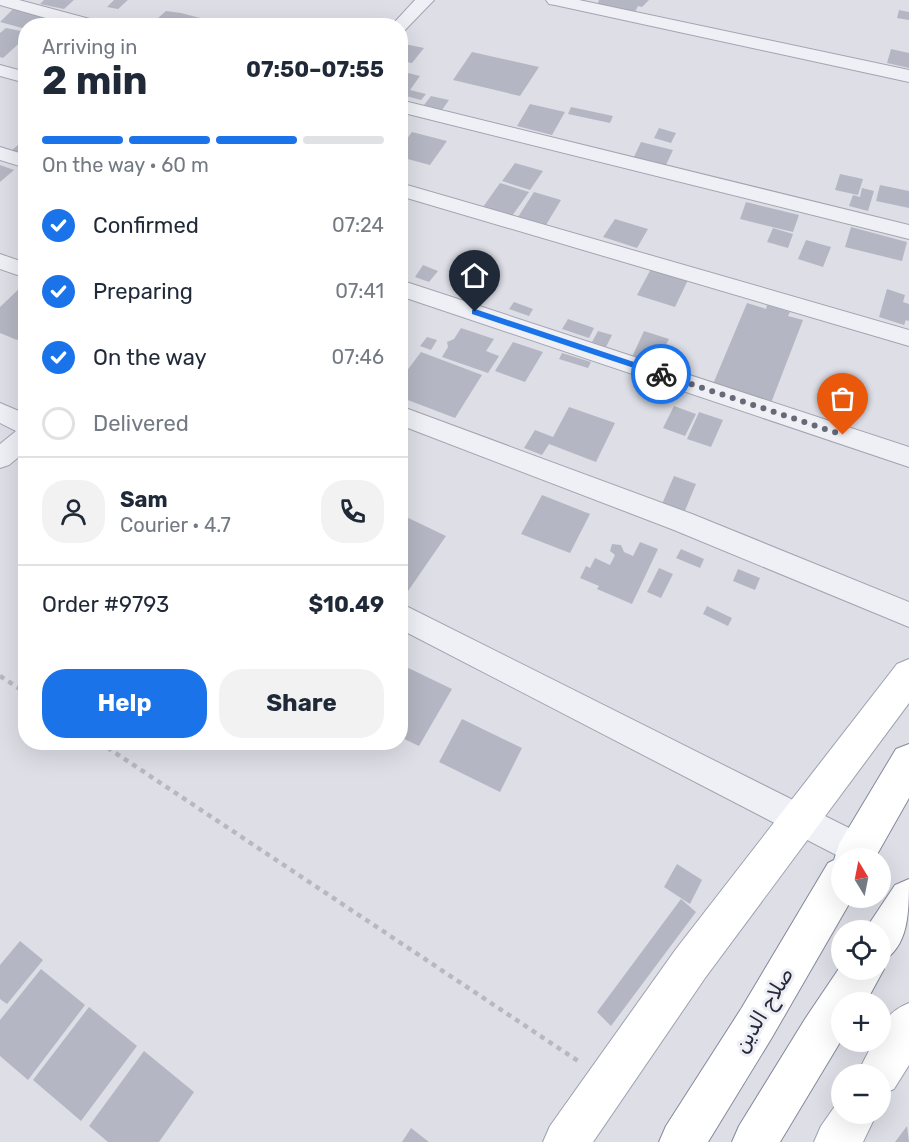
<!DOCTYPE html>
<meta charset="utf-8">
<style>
:root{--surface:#fff;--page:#f2f2f3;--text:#1f2937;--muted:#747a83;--line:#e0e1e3;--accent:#1a73e8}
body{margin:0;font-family:Rubik,"Noto Sans Arabic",sans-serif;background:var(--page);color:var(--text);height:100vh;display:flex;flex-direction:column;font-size:22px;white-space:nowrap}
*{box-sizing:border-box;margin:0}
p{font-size:20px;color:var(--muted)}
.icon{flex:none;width:33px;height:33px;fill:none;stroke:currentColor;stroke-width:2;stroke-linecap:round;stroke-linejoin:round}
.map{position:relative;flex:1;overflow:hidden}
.sheet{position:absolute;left:18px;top:18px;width:390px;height:732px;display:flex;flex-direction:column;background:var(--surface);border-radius:24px;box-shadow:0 6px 24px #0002}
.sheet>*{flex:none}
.needle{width:39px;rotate:350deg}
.buttons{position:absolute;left:831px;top:848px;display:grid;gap:12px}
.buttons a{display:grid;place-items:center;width:60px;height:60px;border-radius:50%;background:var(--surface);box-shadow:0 6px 24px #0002;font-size:30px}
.pin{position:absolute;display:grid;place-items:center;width:51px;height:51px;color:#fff;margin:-62px -26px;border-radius:50% 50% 50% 0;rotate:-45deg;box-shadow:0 0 6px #0007}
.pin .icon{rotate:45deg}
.courier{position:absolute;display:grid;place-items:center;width:60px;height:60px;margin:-30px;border:4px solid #1a73e8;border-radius:50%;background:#fff;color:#222;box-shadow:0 2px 8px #0007}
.head em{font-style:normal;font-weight:700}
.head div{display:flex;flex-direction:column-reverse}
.head{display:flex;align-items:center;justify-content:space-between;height:102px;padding:0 24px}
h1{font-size:39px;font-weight:700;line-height:45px}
.bar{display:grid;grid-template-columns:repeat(4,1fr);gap:9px 6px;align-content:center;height:72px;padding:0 24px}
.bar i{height:8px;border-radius:4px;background:var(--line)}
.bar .current{background:var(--accent)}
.bar p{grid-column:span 4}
.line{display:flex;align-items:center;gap:15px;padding:0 24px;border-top:2px solid var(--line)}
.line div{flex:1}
.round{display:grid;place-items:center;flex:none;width:63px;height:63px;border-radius:24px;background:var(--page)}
ol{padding:0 24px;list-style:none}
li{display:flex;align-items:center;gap:18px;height:66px}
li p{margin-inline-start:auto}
li .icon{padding:6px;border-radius:50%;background:var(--accent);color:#fff;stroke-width:4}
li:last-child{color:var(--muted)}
li i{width:33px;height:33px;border:3px solid var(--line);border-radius:50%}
.button{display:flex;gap:12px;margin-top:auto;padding:12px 24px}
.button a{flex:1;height:69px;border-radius:24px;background:var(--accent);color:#fff;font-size:24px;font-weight:700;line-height:69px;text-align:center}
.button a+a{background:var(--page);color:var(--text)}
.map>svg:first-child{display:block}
.building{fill:#b4b7c3}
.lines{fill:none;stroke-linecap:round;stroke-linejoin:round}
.minor-casing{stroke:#a3a4b0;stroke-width:2}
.major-casing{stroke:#9da0b1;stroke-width:2}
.highway-casing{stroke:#85899c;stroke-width:2}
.path{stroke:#b7b9c1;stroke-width:4.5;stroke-dasharray:5 5;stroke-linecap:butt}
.minor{fill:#eff0f5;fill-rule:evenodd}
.major{fill:#fff;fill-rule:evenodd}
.highway{fill:#fff;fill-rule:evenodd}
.route{fill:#1a73e8}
.done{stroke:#676978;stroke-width:6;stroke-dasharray:0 10.8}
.labels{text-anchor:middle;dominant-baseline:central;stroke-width:6;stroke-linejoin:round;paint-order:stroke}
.near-street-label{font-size:21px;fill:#272a3c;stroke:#eceef4}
</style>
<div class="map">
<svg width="909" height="1142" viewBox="0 0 909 1142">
<rect width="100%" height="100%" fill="#dddee6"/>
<path class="building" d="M44,0H74L64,9L40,4Z
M114,0H128L118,9L107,7Z
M599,0H649L642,7L638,6L635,12L597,5Z
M13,9L48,18L39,26H26V29L0,22Z
M899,10L909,12V20L897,18Z
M166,11L181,13L208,20L203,26H170L157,22L162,19L158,18Z
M6,28L26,32V37L3,58L0,57V33Z
M400,43L424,48L412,63L400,61Z
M891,49L909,53V68L887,63Z
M472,52L539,67L520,96L453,80Z
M400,71L420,76L410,90L426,94L421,100L406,96L400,99Z
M431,96L449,100L442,110L424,105Z
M530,104L565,112L552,135L517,126Z
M571,107L613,116L610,123L568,114Z
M659,128L676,133L671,143L654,138Z
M412,132L447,141L430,165L400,157V148Z
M26,138V155L11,151Z
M641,142L673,150L665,167L633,159Z
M515,163L543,171L530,190L502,181Z
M0,165L14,170L0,182Z
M840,174L863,179L858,195L835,190Z
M500,183L529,192L512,216L483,207Z
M880,185L909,191V208L876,201Z
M862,188L874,191L868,211L849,206L853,195L860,197Z
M534,192L561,200L546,225L518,217Z
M746,202L799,215L793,232L740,219Z
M615,219L648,229L637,248L603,237Z
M851,227L907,242L902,261L845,247Z
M773,228L793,234L788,248L767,242Z
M806,240L831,247L823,267L798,259Z
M423,265L438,271L429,282L415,277Z
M651,269L688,280L675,307L637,295Z
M20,288L26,290V332L17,340L0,333V307Z
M887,289L905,295L903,302L909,304V321L906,320L904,325L879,317Z
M514,302L533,309L529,316L509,309Z
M747,303L766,309L767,305L790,312L788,316L803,320L771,403L713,384Z
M568,319L594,328L589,338L562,329Z
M461,328L494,339L486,351L499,356L488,373L442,357L448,347L447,342L454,339Z
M598,331L612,335L606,347L592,342Z
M644,331L669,339L663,350L654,347L646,362L632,357Z
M427,337L437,340L431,350L420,346Z
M513,342L543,352L525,382L495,371Z
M421,352L482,375L455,418L400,397V380Z
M562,353L591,362L588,368L559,359Z
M674,406L696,414L685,436L663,428Z
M569,407L615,423L596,462L549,444L542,455L524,448L535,430L553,437Z
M699,412L723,420L711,447L687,439Z
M674,476L696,484L684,513L662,504Z
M542,495L590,514L570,553L521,534Z
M400,514L446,536L406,594L400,591Z
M640,542L658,549L632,604L597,589L599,586L580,578L586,566L590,568L595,558L610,565L615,555L610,551L612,544L621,545L624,552L633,556Z
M681,549L704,559L700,568L676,558Z
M659,568L673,574L661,598L647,592Z
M738,569L760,578L755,590L733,581Z
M707,606L732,618L728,626L703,614Z
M400,664L452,689L419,746L400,737Z
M462,719L522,748L500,792L439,762Z
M677,864L702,880L690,904L664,887Z
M681,899L696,912L611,1026L597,1012Z
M20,941L43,960L7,1004L0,999V965Z
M41,969L85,1005L28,1080L0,1056V1020Z
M89,1007L137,1046L81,1121L33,1080Z
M144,1051L194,1092L159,1142H108L89,1126Z
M907,1126L909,1142H895Z
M411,1128L429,1142H402Z"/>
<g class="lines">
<defs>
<path id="minor" d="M0,0H19L101,22L103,26H74L0,5Z
M415,0H434L405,30L400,31V26H391Z
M546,0H579L909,70V82L555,5L549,4Z
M0,65L26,72V83L0,76Z
M400,100L909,225V239L400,112Z
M0,147L26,155V168L0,160Z
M400,183L909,330V346L400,196Z
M0,254L26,263V278L0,269Z
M400,280L909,447V467L400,296Z
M0,403L26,414V451L9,465L0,468V444L16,431L0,423Z
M400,406L692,514L909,602V627L674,530L400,425Z
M400,603L869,838L874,849L870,858H842L400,629Z"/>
<path id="major" d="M909,659V703L705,978L593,1142H543L550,1126L676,949L897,664Z
M909,1003V1065L894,1089L880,1095V1074H857L874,1041H880C880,1021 892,1010 909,1003Z
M842,1096V1113H877L863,1142H814L821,1126Z"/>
<path id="highway" d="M909,744V798L875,858H842V897H853L771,1039L708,1142H659L666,1126L741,1009L828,863L834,860L839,844L896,749Z
M909,879C909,912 909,947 881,962L884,969L866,1002H842V1039L780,1142H732L739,1126L805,1019L842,964V969H880V930H865L895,885Z"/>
</defs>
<use href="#minor" class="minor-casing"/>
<use href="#major" class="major-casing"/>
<use href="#highway" class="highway-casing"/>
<path class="path" d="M0,676L26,693
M99,742L581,1063"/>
<use href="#minor" class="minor"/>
<use href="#major" class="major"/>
<use href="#highway" class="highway"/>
</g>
<path class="route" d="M475,309L664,372L665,374L661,377L472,314V310Z"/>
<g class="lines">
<path class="done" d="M661,374L843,435"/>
</g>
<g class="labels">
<g class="near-street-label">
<text transform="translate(763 1010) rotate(-59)">صلاح الدين</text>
</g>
</g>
</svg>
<div class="buttons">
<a><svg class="needle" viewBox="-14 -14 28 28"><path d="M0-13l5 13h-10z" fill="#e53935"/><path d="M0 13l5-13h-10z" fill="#747a83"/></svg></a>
<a><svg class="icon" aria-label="locate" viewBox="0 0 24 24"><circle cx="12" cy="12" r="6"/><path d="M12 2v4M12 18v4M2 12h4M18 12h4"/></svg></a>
<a>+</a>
<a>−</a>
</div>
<div class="pin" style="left:843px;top:435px;background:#ea580c"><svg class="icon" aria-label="bag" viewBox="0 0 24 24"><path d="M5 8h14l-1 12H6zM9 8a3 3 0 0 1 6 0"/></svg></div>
<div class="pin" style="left:475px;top:312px;background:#1f2937"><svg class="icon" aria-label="home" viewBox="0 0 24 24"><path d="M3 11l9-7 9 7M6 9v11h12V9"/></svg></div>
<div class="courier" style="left:661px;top:374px"><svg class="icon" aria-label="bike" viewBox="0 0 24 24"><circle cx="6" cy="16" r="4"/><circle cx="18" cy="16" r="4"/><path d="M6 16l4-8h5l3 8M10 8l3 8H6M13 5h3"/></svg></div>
<section class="sheet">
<div class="head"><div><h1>2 min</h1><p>Arriving in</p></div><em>07:50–07:55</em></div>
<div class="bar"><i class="current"></i><i class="current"></i><i class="current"></i><i></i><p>On the way · 60 m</p></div>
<ol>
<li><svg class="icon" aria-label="check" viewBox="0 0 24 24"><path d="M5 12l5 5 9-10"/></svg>Confirmed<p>07:24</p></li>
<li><svg class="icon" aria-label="check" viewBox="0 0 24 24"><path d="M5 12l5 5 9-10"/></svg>Preparing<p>07:41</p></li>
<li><svg class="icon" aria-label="check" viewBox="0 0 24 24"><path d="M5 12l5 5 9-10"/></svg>On the way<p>07:46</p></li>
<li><i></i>Delivered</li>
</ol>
<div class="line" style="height:108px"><a class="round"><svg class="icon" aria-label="person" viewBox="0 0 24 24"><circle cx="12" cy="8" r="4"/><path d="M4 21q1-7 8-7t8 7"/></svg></a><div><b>Sam</b><p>Courier · 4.7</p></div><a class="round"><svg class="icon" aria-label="phone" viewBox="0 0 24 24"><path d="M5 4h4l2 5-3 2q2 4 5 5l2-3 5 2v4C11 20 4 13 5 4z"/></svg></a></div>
<div class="line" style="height:78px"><div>Order #9793</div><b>$10.49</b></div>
<div class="button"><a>Help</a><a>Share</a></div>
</section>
</div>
